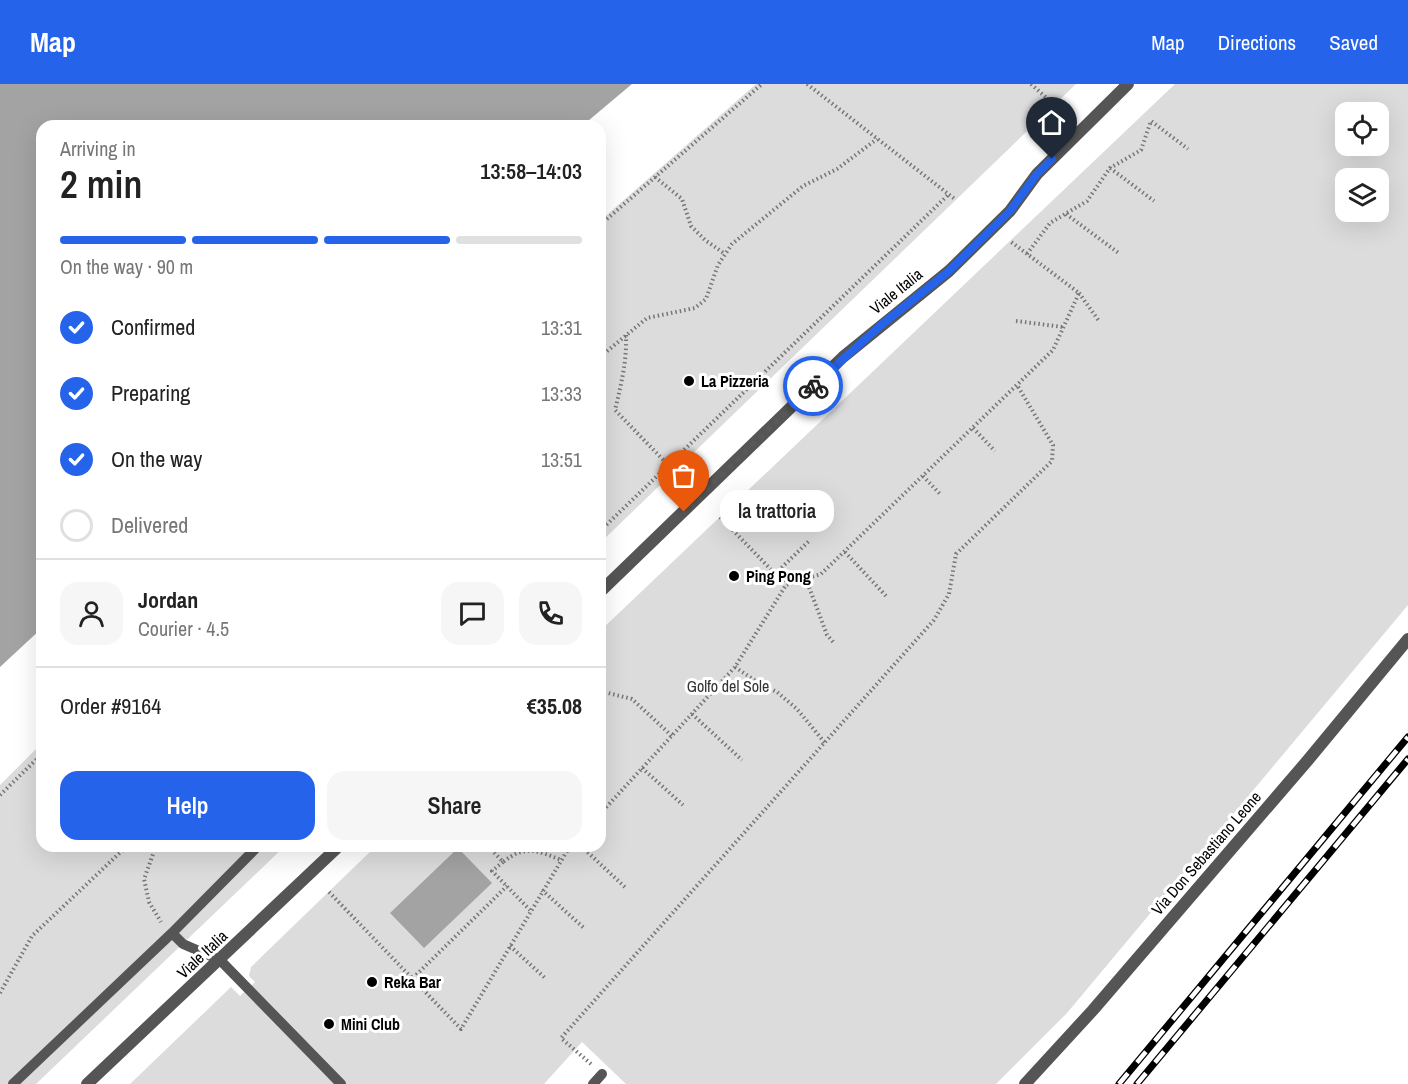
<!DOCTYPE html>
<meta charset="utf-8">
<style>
:root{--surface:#fff;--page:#f6f6f6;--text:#222;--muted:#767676;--line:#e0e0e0;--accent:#2563eb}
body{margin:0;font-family:"Archivo Narrow",sans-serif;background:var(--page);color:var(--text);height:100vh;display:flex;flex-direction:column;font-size:22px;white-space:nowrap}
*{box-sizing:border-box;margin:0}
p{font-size:20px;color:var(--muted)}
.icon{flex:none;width:33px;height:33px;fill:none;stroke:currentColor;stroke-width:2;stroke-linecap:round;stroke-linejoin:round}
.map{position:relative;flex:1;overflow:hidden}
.sheet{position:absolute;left:36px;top:36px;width:570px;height:732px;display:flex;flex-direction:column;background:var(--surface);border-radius:18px;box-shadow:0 6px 24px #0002}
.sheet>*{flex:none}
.tools{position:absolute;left:1335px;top:18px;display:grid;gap:12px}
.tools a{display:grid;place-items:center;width:54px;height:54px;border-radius:12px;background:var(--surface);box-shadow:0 6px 24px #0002;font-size:30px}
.pin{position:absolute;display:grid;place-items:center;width:51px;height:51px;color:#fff;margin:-62px -26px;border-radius:50% 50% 50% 0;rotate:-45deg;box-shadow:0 0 6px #0007}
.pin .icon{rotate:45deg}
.courier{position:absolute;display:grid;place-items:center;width:60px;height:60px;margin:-30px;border:4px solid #2563eb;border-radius:50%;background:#fff;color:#222;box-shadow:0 2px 8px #0007}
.bubble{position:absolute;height:42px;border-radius:18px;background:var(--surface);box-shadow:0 6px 24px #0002;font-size:20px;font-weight:600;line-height:42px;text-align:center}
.summary em{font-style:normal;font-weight:600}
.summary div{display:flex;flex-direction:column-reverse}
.summary{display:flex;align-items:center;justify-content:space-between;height:102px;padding:0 24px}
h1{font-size:39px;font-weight:600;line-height:45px}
.bar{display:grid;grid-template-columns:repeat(4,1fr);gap:9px 6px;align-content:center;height:72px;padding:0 24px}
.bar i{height:8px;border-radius:4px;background:var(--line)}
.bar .selected{background:var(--accent)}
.bar p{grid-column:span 4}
.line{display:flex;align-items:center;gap:15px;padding:0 24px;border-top:2px solid var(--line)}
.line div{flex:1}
.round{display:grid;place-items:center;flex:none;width:63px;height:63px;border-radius:18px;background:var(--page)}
ol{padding:0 24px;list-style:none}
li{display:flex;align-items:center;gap:18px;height:66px}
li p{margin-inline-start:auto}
li .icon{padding:6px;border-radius:50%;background:var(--accent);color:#fff;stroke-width:4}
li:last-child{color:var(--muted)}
li i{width:33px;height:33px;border:3px solid var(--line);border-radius:50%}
.cta{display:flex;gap:12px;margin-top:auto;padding:12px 24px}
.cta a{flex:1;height:69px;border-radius:18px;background:var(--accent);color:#fff;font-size:24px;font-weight:600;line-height:69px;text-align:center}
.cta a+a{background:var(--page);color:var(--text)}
header{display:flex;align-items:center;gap:36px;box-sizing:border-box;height:84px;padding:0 30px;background:var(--accent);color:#fff}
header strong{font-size:28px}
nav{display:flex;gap:33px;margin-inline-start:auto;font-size:21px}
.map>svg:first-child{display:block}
.green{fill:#dcdcdc;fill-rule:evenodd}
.water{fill:#a3a3a3}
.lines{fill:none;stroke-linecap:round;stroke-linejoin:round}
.path{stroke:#777;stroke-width:4;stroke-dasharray:1.5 3;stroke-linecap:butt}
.service{stroke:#555;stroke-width:10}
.minor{stroke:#555;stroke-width:12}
.tertiary{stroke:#555;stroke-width:12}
.rail-casing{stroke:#000;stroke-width:7}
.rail{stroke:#fff;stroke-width:4.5;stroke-dasharray:14;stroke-linecap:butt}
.done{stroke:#595959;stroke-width:6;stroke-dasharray:0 10.8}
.route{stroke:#2563eb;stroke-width:8}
.poi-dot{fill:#000;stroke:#fff;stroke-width:2}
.labels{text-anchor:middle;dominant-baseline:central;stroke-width:6;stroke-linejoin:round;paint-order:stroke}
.street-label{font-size:16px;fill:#000;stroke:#fff}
.poi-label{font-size:16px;font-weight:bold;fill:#000;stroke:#fff;text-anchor:start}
.park-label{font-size:16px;fill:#333;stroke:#fff}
</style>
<header>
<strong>Map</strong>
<nav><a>Map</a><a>Directions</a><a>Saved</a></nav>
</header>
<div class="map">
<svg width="1408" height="1000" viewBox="0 0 1408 1000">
<rect width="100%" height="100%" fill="#fff"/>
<path class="green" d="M756,0H1076L600,459V137Z
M1175,0H1408V521L1067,929L996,1000H626L582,958L544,1000H130L231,903L240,912L255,898L249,892L251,883L376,762H600V547ZM1346,28H1378V62H1346ZM1346,94H1378V128H1346Z
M42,659V762H285L36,1000H0V701Z"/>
<path class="water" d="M0,0H632L582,42H42V544L0,583Z
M458,764L492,799L424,864L390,829Z"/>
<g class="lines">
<path class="path" d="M807,0L956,116
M1031,0L1070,35
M1110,84L1154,117
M655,93L682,115L691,142L705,156L725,170
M1066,130L1120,170
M600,141L762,0
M1027,170L1050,139L1087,117L1110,84L1141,66L1151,37L1188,65
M1079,209L1099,237
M1016,237L1063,243
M626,251C627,277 621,301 615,326L673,386
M600,273L647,234L695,224L706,215L718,181L732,160L803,102L837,85L877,55
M973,344L995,367
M923,392L940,410
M720,433L786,501
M600,447L948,111
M845,468L887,513
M775,490L809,457
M806,495L827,551L834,559
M735,583L757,598L777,608L797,625L825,659
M600,607L632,615L672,652
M692,630L742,676
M642,684L683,721
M0,711L42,670
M600,730L735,583L786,501L821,490L1053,266L1079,209L1010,157
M156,762L144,795L149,818L161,838
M488,762L503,778C524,761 537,766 561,776
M581,762L627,805
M503,778L492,787L530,826
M542,806L585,845
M329,808L461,945L570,762
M510,862L545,894
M413,894L507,802
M0,909L32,852L127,762
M591,980L561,954L934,536L949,510L956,470L1052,377L1053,361L1017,301"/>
<path class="service" d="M172,849L183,860L220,876L341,1000
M13,1000L172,849L258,762
M593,1000L602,990"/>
<path class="minor" d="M600,508L843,273L949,187L1010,127L1037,90L1128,0
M87,1000L339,762"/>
<path class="tertiary" d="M1025,1000L1093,926L1308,676L1408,555"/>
<defs>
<path id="rail" d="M1119,1000L1408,653
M1137,1000L1408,675"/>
</defs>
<use href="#rail" class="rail-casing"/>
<use href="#rail" class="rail"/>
</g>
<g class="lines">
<path class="done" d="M684,428L813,302"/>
<path class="route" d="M813,302L880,242L949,187L1010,127L1037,90L1052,75"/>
</g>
<g class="poi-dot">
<circle cx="689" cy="297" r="6"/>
<circle cx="734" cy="492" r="6"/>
<circle cx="372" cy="898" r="6"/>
<circle cx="329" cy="940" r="6"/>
</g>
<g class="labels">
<g class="street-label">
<text transform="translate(896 207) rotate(-39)">Viale Italia</text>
<text transform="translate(1206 769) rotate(-49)">Via Don Sebastiano Leone</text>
<text transform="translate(202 870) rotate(-43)">Viale Italia</text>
</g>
<g class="poi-label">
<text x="701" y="297">La Pizzeria</text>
<text x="746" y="492">Ping Pong</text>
<text x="384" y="898">Reka Bar</text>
<text x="341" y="940">Mini Club</text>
</g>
<g class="park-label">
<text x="728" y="602">Golfo del Sole</text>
</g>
</g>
</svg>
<div class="tools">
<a><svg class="icon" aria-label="locate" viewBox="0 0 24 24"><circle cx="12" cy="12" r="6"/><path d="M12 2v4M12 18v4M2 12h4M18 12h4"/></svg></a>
<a><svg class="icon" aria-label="layers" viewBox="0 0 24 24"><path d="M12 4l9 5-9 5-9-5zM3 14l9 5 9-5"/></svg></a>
</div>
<div class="pin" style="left:684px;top:428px;background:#ea580c"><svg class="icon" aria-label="bag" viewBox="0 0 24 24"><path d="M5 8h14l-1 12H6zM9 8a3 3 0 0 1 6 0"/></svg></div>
<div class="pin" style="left:1052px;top:75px;background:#1f2937"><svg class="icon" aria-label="home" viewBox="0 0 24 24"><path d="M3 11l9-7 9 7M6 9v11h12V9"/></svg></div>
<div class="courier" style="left:813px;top:302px"><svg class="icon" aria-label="bike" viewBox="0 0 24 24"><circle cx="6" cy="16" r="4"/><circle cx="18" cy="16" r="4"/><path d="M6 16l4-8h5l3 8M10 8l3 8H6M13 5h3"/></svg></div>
<div class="bubble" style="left:720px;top:406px;width:114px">la trattoria</div>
<section class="sheet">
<div class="summary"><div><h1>2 min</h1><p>Arriving in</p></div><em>13:58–14:03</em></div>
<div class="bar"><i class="selected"></i><i class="selected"></i><i class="selected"></i><i></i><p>On the way · 90 m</p></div>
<ol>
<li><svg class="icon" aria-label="check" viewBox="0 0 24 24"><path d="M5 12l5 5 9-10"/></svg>Confirmed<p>13:31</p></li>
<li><svg class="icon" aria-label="check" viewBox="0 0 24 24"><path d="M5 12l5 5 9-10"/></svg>Preparing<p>13:33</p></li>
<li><svg class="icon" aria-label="check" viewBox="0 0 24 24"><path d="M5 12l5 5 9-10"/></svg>On the way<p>13:51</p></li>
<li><i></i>Delivered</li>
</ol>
<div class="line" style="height:108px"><a class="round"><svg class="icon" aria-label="person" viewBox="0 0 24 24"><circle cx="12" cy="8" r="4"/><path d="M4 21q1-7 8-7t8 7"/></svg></a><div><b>Jordan</b><p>Courier · 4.5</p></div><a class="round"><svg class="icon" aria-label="chat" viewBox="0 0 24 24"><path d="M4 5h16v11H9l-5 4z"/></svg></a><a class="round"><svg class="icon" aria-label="phone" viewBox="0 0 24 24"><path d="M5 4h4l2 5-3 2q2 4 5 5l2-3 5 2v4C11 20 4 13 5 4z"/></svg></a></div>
<div class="line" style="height:78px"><div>Order #9164</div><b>€35.08</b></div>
<div class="cta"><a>Help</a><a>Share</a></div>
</section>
</div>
